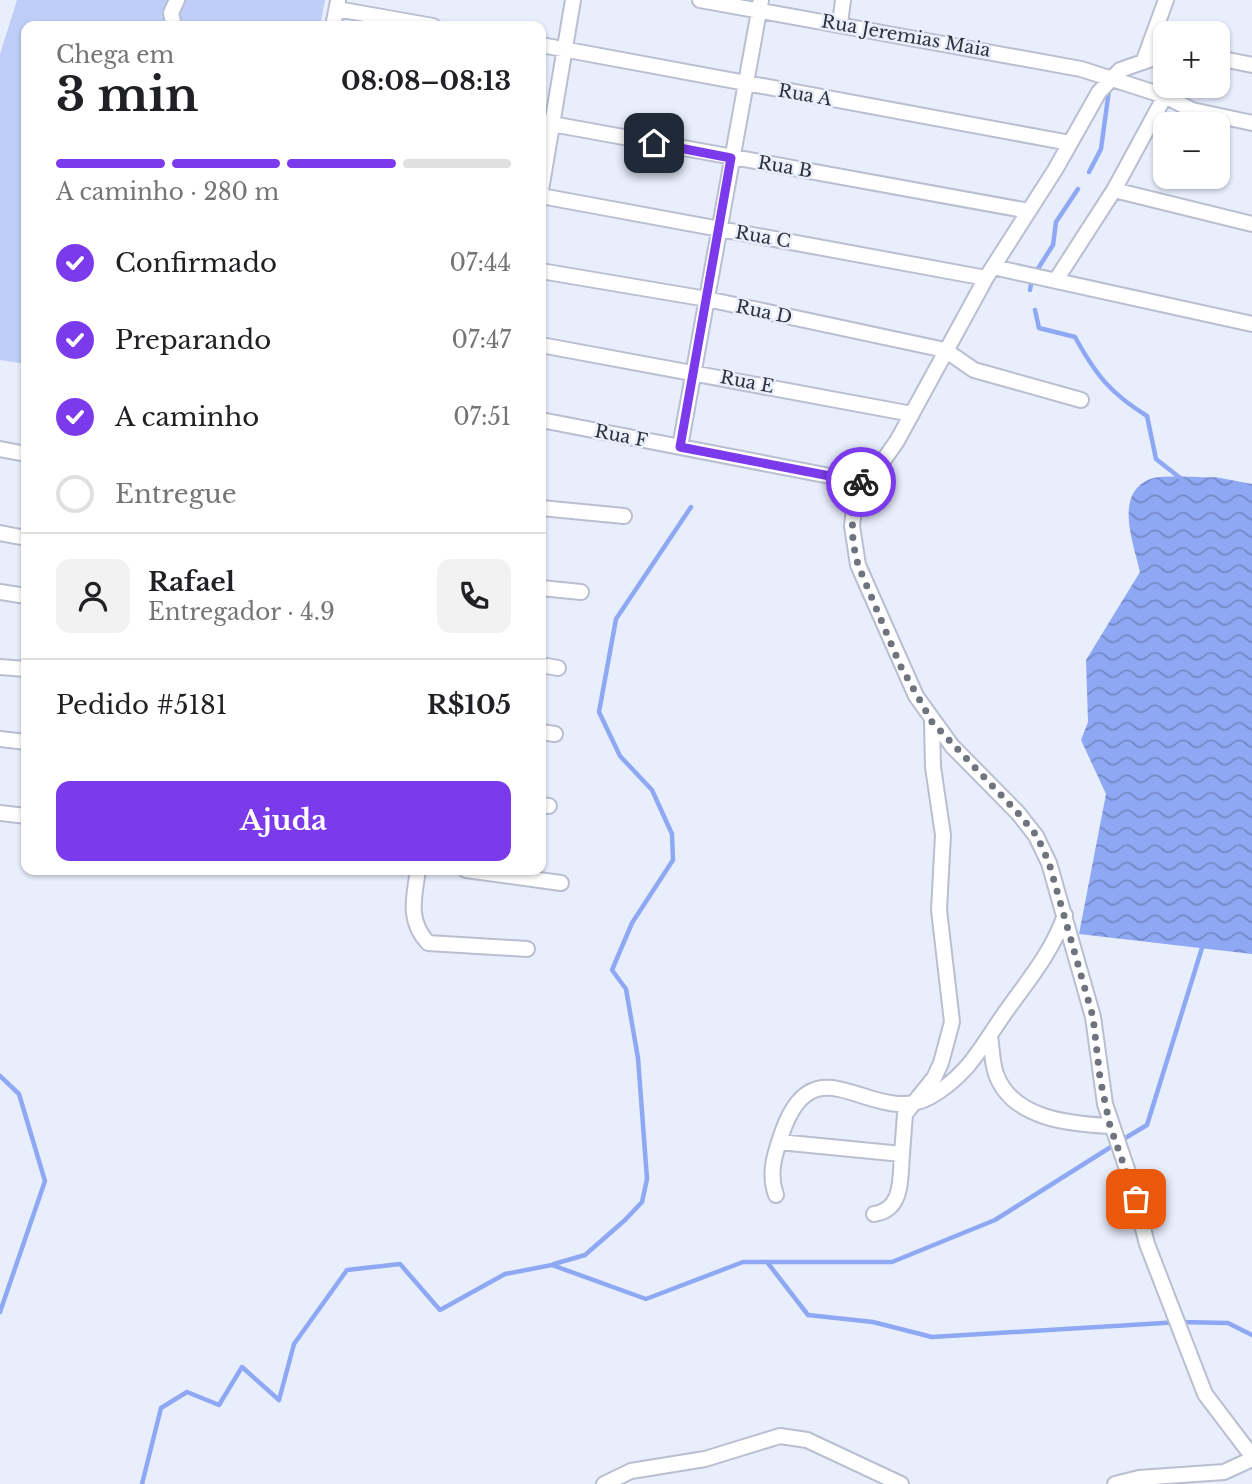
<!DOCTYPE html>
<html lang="pt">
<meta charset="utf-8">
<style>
:root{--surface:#fff;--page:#f2f2f2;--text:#202124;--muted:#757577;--line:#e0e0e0;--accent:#7c3aed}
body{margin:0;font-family:"Libre Baskerville",serif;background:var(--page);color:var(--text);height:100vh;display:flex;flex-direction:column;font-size:26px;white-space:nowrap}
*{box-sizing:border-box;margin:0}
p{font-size:23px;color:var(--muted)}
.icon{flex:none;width:38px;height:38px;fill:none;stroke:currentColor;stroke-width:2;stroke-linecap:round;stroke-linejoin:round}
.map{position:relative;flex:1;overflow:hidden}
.details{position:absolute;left:21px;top:21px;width:525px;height:854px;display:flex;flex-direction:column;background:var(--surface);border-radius:14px;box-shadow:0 2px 5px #0004}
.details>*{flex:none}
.controls{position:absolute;left:1153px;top:21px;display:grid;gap:14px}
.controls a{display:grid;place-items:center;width:77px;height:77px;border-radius:14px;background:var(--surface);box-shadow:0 2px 5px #0004;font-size:35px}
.pin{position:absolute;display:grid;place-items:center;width:60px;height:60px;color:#fff;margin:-30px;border-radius:14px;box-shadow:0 4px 10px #0006}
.courier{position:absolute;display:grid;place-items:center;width:70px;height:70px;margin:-35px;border:5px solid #7c3aed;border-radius:50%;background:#fff;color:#222;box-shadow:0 2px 9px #0007}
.overview em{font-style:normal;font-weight:700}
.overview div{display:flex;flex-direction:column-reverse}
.overview{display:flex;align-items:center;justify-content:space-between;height:119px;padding:0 35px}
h1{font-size:46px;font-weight:700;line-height:52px}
.bar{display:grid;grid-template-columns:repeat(4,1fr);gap:10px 7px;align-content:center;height:84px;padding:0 35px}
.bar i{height:9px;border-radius:5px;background:var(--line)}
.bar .active{background:var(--accent)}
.bar p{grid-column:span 4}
.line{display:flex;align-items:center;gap:18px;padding:0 35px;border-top:2px solid var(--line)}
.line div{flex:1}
.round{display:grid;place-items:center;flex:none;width:74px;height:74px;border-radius:14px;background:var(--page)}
ol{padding:0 35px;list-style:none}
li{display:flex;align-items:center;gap:21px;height:77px}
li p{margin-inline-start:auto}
li .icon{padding:7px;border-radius:50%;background:var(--accent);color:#fff;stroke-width:4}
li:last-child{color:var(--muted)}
li i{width:38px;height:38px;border:4px solid var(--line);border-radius:50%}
.action{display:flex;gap:14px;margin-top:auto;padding:14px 35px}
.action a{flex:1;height:80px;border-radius:14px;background:var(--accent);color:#fff;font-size:28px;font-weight:700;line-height:80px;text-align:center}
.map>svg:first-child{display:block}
.grass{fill:#becef8}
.water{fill:url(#water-waves)}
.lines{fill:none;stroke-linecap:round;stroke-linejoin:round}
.stream{stroke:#8ea8f4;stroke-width:4.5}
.minor-casing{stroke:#b9bfd1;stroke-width:18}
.minor{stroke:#fff;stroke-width:14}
.done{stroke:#6f737d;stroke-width:7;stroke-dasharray:0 12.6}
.route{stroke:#7c3aed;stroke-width:9}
.labels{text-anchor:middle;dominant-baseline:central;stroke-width:5;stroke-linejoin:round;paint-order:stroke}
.street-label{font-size:18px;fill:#2e3138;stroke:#e9eefd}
</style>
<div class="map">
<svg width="1252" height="1484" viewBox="0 0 1252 1484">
<defs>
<pattern id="water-waves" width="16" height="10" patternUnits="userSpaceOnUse" patternTransform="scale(1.75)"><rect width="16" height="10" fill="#8ea8f4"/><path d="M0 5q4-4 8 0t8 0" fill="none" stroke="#7489c7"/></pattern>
</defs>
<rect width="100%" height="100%" fill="#e9eefd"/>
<path class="grass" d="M17,0H325L320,26H26V364L0,360V54Z"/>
<path class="water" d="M1215,477L1252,484V954L1079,934L1106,794L1081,740L1088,722L1086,660L1140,572C1134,544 1113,494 1150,479C1163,474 1200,478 1215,477Z"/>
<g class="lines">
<path class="stream" d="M1089,172L1101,149L1109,90
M1030,290L1032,278L1053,245L1056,222L1078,189
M1035,310L1039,328L1075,337C1096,375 1110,393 1147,416L1156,459L1184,481
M0,1076L19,1094L45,1181L0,1312
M1122,1140L1147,1125L1202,948
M767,1262L808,1315L873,1322L932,1337L1180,1322L1228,1323L1252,1335
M554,1264L585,1255L625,1220L642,1202L647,1179L638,1058L626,989L612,970L632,923L673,860L672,834L652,790L620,756L599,712L616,619L691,507
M142,1484L161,1408L187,1392L219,1405L242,1367L279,1400L294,1344L347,1270L400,1264L440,1310L505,1274L552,1265L646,1299L743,1262H892L995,1220L1114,1145"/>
<defs>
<path id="minor" d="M700,0L1081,69L1165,96L1192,110L1252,123
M337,9L433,26
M840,24L843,0
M174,26L171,13L177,0
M333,26L338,1
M541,45L1070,143
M1166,54L1120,70L1099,92L1055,170L986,278L897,441L855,501L852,526L858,565L916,696L952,746L1018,813L1036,836L1049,863L1093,1017L1105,1104L1130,1178L1147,1244L1205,1394L1252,1456
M1218,58L1252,65
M1144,60L1166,0
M541,122L1029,211
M541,190L573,0
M1114,190L1252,224
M541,196L986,278
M993,267L1252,324
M541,271L707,299L945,350L974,370L1081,400
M1056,280L1114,190L1165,96
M541,345L912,414
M541,420L866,483
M680,447L761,0
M0,449L26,454
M541,508L624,516
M0,533L26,538
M541,588L581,592
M0,592L26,596
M541,665L558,668
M0,667L26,669
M541,732L555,734
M0,739L26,742
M541,805L549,806
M0,813L26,816
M418,870C414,898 407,920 428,943L527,949
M466,870L561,883
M990,1036C992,1048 992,1063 996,1074C1012,1119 1070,1124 1110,1126
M779,1142L902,1154L905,1114L934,1078L941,1063L952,1022L939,910L943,835L933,767L932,722
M776,1195C768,1173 775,1153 782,1133C815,1037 873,1129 930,1097C970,1074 981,1046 1007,1010C1029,979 1052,952 1065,915
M874,1214C904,1210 900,1177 902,1154
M604,1484L631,1471L705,1459L780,1436L807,1440L901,1484
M1115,1484L1139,1478L1224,1472L1252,1459"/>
</defs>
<use href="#minor" class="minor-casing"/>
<use href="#minor" class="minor"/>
</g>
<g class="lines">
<path class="done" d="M861,482L866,483L852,511L853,543L858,565L900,665L932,722L1018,813L1037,836L1049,863L1093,1017L1100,1078L1110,1126L1136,1199"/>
<path class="route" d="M654,143L731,158L680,447L861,482"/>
</g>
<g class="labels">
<g class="street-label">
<text transform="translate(906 36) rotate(10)">Rua Jeremias Maia</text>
<text transform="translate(805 95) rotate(10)">Rua A</text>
<text transform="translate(785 167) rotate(10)">Rua B</text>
<text transform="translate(763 237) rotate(10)">Rua C</text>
<text transform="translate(764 312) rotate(12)">Rua D</text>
<text transform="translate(747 382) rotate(11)">Rua E</text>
<text transform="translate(621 436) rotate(11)">Rua F</text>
</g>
</g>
</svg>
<div class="controls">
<a>+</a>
<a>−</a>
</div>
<div class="pin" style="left:1136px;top:1199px;background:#ea580c"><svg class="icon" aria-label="bag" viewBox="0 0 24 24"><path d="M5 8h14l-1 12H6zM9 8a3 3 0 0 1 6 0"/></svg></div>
<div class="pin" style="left:654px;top:143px;background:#1f2937"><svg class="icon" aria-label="home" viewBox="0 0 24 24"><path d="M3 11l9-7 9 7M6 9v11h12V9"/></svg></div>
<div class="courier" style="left:861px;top:482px"><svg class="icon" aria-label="bike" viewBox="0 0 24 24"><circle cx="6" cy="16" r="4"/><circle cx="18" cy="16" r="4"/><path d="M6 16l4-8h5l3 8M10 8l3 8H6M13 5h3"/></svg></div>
<section class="details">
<div class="overview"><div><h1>3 min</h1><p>Chega em</p></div><em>08:08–08:13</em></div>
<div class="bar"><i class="active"></i><i class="active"></i><i class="active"></i><i></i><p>A caminho · 280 m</p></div>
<ol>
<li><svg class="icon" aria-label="check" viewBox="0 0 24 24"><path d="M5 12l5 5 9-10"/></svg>Confirmado<p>07:44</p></li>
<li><svg class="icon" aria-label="check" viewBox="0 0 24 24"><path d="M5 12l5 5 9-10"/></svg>Preparando<p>07:47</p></li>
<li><svg class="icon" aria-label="check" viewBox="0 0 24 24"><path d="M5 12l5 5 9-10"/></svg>A caminho<p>07:51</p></li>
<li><i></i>Entregue</li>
</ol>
<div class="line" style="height:126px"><a class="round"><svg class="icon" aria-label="person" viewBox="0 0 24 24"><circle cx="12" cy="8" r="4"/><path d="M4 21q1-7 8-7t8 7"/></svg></a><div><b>Rafael</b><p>Entregador · 4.9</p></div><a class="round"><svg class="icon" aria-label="phone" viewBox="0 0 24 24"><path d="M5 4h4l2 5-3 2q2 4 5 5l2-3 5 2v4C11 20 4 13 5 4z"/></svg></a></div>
<div class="line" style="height:91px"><div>Pedido #5181</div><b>R$105</b></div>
<div class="action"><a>Ajuda</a></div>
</section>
</div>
